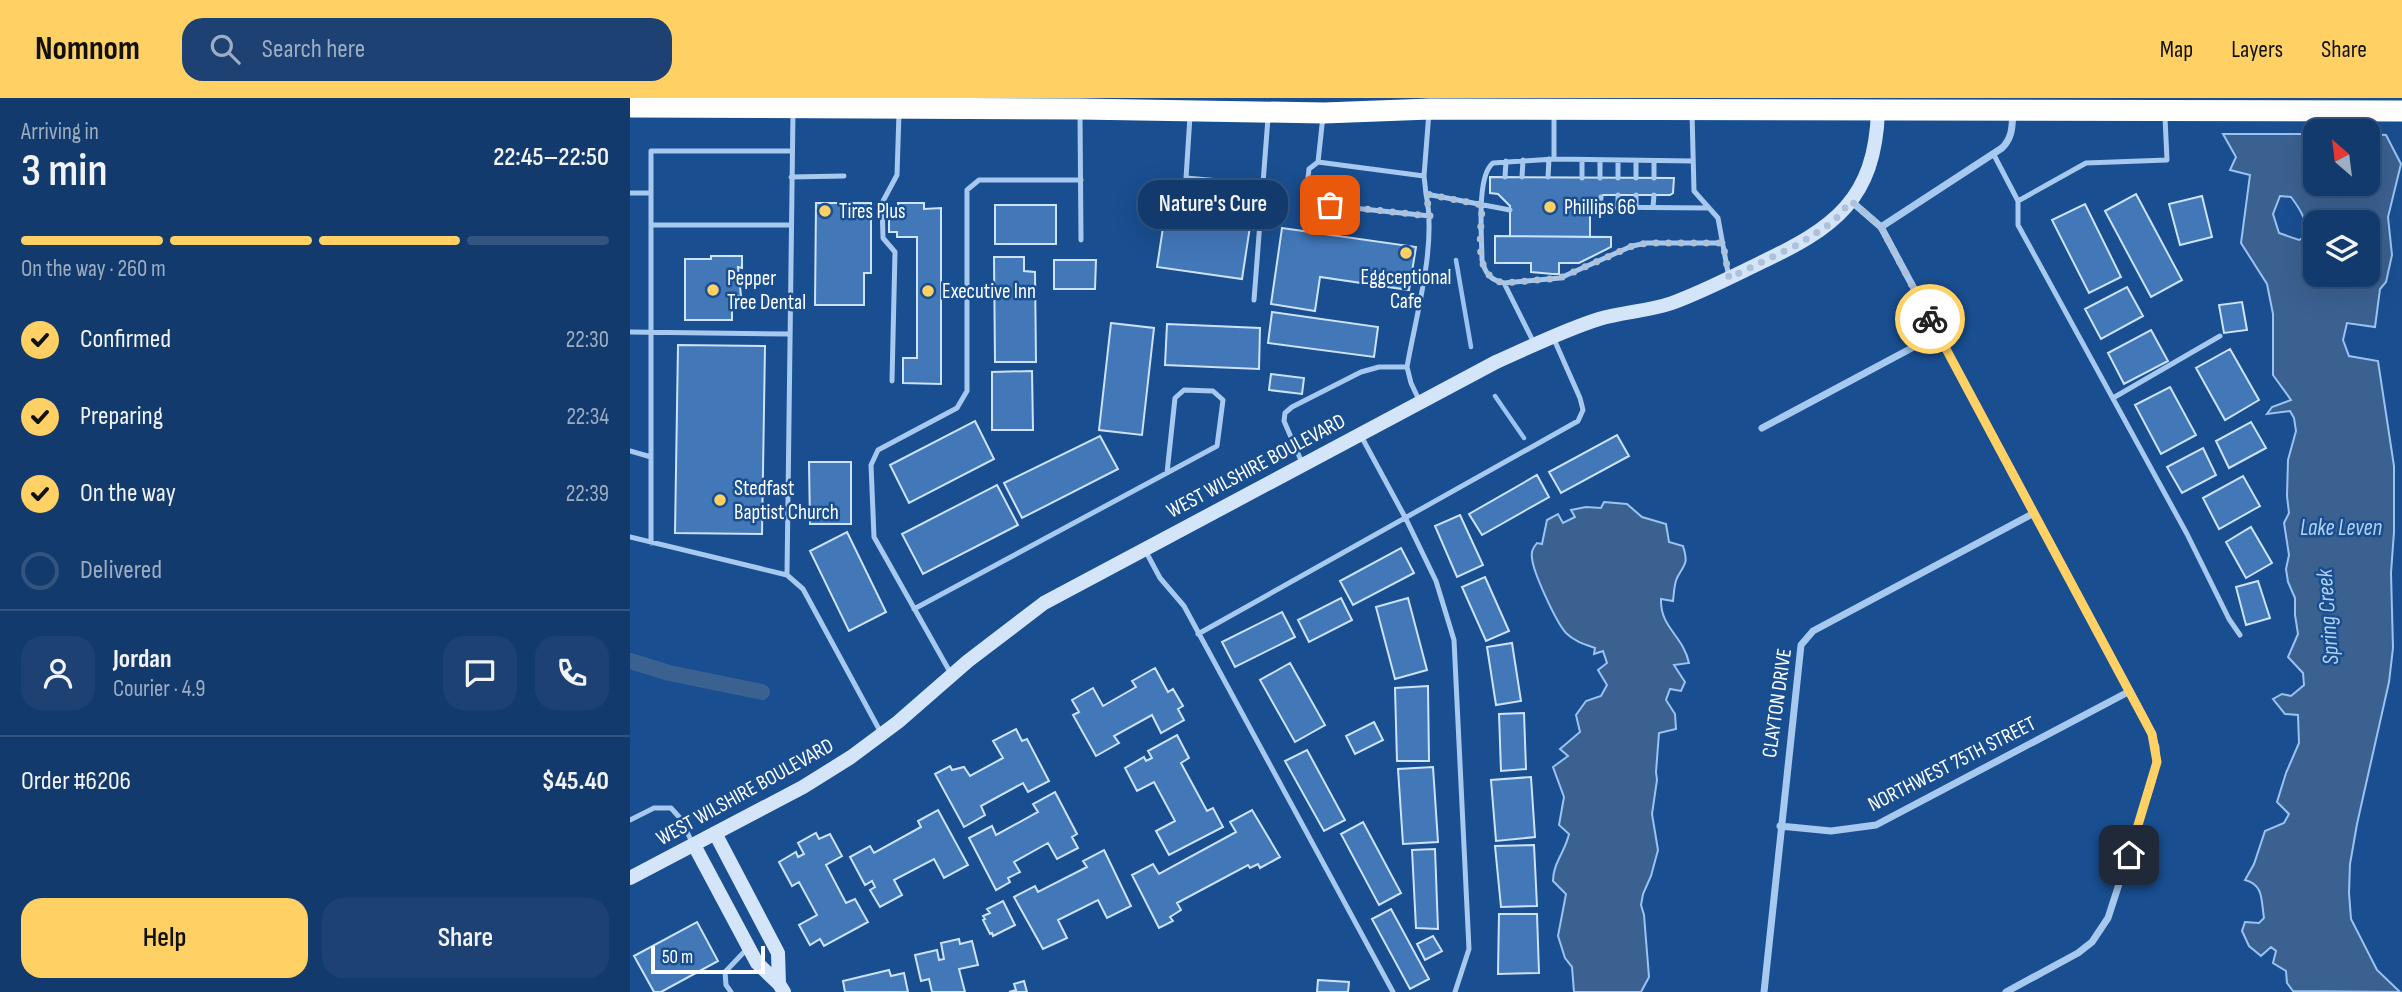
<!DOCTYPE html>
<meta charset="utf-8">
<style>
:root{--surface:#133a6c;--page:#1c4172;--text:#f1f3f6;--muted:#9dadc2;--line:#32547f;--accent:#ffd165}
body{margin:0;font-family:"Sofia Sans Condensed",sans-serif;background:var(--page);color:var(--text);height:100vh;display:flex;flex-direction:column;font-size:26px;white-space:nowrap}
*{box-sizing:border-box;margin:0}
p{font-size:23px;color:var(--muted)}
.icon{flex:none;width:38px;height:38px;fill:none;stroke:currentColor;stroke-width:2;stroke-linecap:round;stroke-linejoin:round}
.map{position:relative;flex:1;overflow:hidden}
.side{display:flex;flex-direction:column;background:var(--surface);width:630px}
.side>*{flex:none}
.needle{width:46px;rotate:332deg}
.buttons{position:absolute;left:1673px;top:21px;display:grid;gap:14px}
.buttons a{display:grid;place-items:center;width:77px;height:77px;border-radius:14px;background:var(--surface);box-shadow:0 7px 28px #0002,0 0 0 2px var(--line);font-size:35px}
.scale{position:absolute;left:21px;bottom:18px;width:114px;box-sizing:border-box;padding-left:7px;border:4px solid #fff;border-top:0;font-size:19px;line-height:24px;white-space:nowrap;color:#fff;-webkit-text-stroke:5px #194e90;paint-order:stroke}
.pin{position:absolute;display:grid;place-items:center;width:60px;height:60px;color:#fff;margin:-30px;border-radius:14px;box-shadow:0 4px 10px #0006}
.courier{position:absolute;display:grid;place-items:center;width:70px;height:70px;margin:-35px;border:5px solid #ffd165;border-radius:50%;background:#fff;color:#222;box-shadow:0 2px 9px #0007}
.bubble{position:absolute;height:49px;border-radius:21px;background:var(--surface);box-shadow:0 7px 28px #0002,0 0 0 2px var(--line);font-size:23px;font-weight:600;line-height:49px;text-align:center}
.overview em{font-style:normal;font-weight:600}
.overview div{display:flex;flex-direction:column-reverse}
.overview{display:flex;align-items:center;justify-content:space-between;height:119px;padding:0 21px}
h1{font-size:46px;font-weight:600;line-height:52px}
.bar{display:grid;grid-template-columns:repeat(4,1fr);gap:10px 7px;align-content:center;height:84px;padding:0 21px}
.bar i{height:9px;border-radius:5px;background:var(--line)}
.bar .active{background:var(--accent)}
.bar p{grid-column:span 4}
.line{display:flex;align-items:center;gap:18px;padding:0 21px;border-top:2px solid var(--line)}
.line div{flex:1}
.round{display:grid;place-items:center;flex:none;width:74px;height:74px;border-radius:21px;background:var(--page)}
ol{padding:0 21px;list-style:none}
li{display:flex;align-items:center;gap:21px;height:77px}
li p{margin-inline-start:auto}
li .icon{padding:7px;border-radius:50%;background:var(--accent);color:#111;stroke-width:4}
li:last-child{color:var(--muted)}
li i{width:38px;height:38px;border:4px solid var(--line);border-radius:50%}
.cta{display:flex;gap:14px;margin-top:auto;padding:14px 21px}
.cta a{flex:1;height:80px;border-radius:21px;background:var(--accent);color:#111;font-size:28px;font-weight:600;line-height:80px;text-align:center}
.cta a+a{background:var(--page);color:var(--text)}
header{display:flex;align-items:center;gap:42px;box-sizing:border-box;height:98px;padding:0 35px;background:var(--accent);color:#111}
header strong{font-size:33px}
nav{display:flex;gap:38px;margin-inline-start:auto;font-size:24px}
.search{width:490px;height:63px;background:var(--page);display:flex;align-items:center;gap:18px;box-sizing:border-box;padding:0 24px;border-radius:21px;color:var(--muted);font-size:26px}
main{display:flex;flex:1;min-height:0}
.map>svg:first-child{display:block}
.water{fill:#3b6191;stroke:#9ac3f1;stroke-width:2;fill-rule:evenodd}
.lines{fill:none;stroke-linecap:round;stroke-linejoin:round}
.stream{stroke:#9ac3f1;stroke-width:4.5}
.canal{stroke:#3b6191;stroke-width:16}
.building{fill:#4277b8;stroke:#cde2fb;stroke-width:2}
.lane{stroke:#a7c8ef;stroke-width:5}
.street{stroke:#a7c8ef;stroke-width:7}
.secondary{stroke:#d4e5fa;stroke-width:14}
.highway{stroke:#fff;stroke-width:21}
.done{stroke:#aec1d8;stroke-width:7;stroke-dasharray:0 12.6}
.route{stroke:#ffd165;stroke-width:9}
.poi-dot{fill:#ffd165;stroke:#194e90;stroke-width:2.5}
.labels{text-anchor:middle;dominant-baseline:central;stroke-width:5;stroke-linejoin:round;paint-order:stroke}
.poi-label{font-size:21px;fill:#fff;stroke:#194e90;text-anchor:start}
.street-label{font-size:21px;fill:#fff;stroke:#194e90}
.water-label{font-size:23px;font-style:italic;fill:#b3d2f6;stroke:#194e90}
</style>
<header>
<strong>Nomnom</strong>
<div class="search"><svg class="icon" aria-label="search" viewBox="0 0 24 24"><circle cx="10" cy="10" r="6"/><path d="M15 15l6 6"/></svg>Search here</div>
<nav><a>Map</a><a>Layers</a><a>Share</a></nav>
</header>
<main>
<section class="side">
<div class="overview"><div><h1>3 min</h1><p>Arriving in</p></div><em>22:45–22:50</em></div>
<div class="bar"><i class="active"></i><i class="active"></i><i class="active"></i><i></i><p>On the way · 260 m</p></div>
<ol>
<li><svg class="icon" aria-label="check" viewBox="0 0 24 24"><path d="M5 12l5 5 9-10"/></svg>Confirmed<p>22:30</p></li>
<li><svg class="icon" aria-label="check" viewBox="0 0 24 24"><path d="M5 12l5 5 9-10"/></svg>Preparing<p>22:34</p></li>
<li><svg class="icon" aria-label="check" viewBox="0 0 24 24"><path d="M5 12l5 5 9-10"/></svg>On the way<p>22:39</p></li>
<li><i></i>Delivered</li>
</ol>
<div class="line" style="height:126px"><a class="round"><svg class="icon" aria-label="person" viewBox="0 0 24 24"><circle cx="12" cy="8" r="4"/><path d="M4 21q1-7 8-7t8 7"/></svg></a><div><b>Jordan</b><p>Courier · 4.9</p></div><a class="round"><svg class="icon" aria-label="chat" viewBox="0 0 24 24"><path d="M4 5h16v11H9l-5 4z"/></svg></a><a class="round"><svg class="icon" aria-label="phone" viewBox="0 0 24 24"><path d="M5 4h4l2 5-3 2q2 4 5 5l2-3 5 2v4C11 20 4 13 5 4z"/></svg></a></div>
<div class="line" style="height:91px"><div>Order #6206</div><b>$45.40</b></div>
<div class="cta"><a>Help</a><a>Share</a></div>
</section>
<div class="map">
<svg width="1772" height="894" viewBox="0 0 1772 894">
<rect width="100%" height="100%" fill="#194e90"/>
<path class="water" d="M1593,36H1685V86H1738V36L1756,37L1771,66L1758,119L1762,157L1756,184L1750,191L1745,229L1717,225L1713,242L1719,258L1748,263L1764,368V434L1761,475L1763,550L1759,584L1727,726L1720,766L1719,795L1721,821L1747,872L1770,894L1663,893L1657,885L1656,873L1643,865L1646,853L1641,849L1631,858L1619,848L1612,833L1615,824L1629,825L1634,820C1631,802 1634,787 1615,782L1624,766L1635,733L1654,725L1659,716L1647,704L1656,675L1669,645L1668,617L1655,616L1643,601L1652,596L1661,598L1674,587L1673,575L1658,559L1668,536L1665,517V500L1658,484L1656,471L1659,457L1654,425L1659,415L1657,398L1658,362L1666,333L1664,320L1660,313L1637,316L1642,309L1661,302L1643,277V216L1637,186L1611,145L1620,77L1600,72L1606,59ZM1650,98L1661,99C1670,111 1679,124 1674,139L1669,142L1649,135L1643,116ZM1685,124H1738V177H1685Z
M974,404L997,406L1012,419L1036,426L1039,444L1053,448C1059,467 1054,466 1047,480C1044,486 1044,496 1043,503L1031,501C1030,530 1053,537 1059,565L1044,567L1055,584L1051,593L1040,591L1036,602L1045,616L1046,631L1029,635L1026,674L1027,682L1022,716L1028,752L1021,778L1013,796L1011,807L1014,817L1019,879L1011,894H944L942,869L935,860L928,838L936,796L923,783C923,765 935,754 939,736L929,727L934,699L923,669L938,658L930,651L950,634L946,617L956,603L971,598L977,587L968,572L977,565L973,553L964,556L965,550C954,546 944,543 936,535C926,524 903,474 902,460C901,453 903,450 907,445L912,446L917,422L928,416L933,425L945,419L941,412L956,409L971,410Z"/>
<g class="lines">
<path class="stream" d="M826,162L841,249
M865,298L894,340"/>
<path class="canal" d="M0,563L39,575L132,594"/>
</g>
<path class="building" d="M860,79L1044,80L1043,95L1040,97H973L960,109V139L880,138V108L868,96L860,95Z
M1506,96L1552,182L1521,199L1475,113Z
M1572,98L1582,139L1550,147L1539,106Z
M186,105H241V175H234V207H185Z
M268,105H294V111L311,110V286L273,285V260H287V139H267V134H259V114H268Z
M1455,106L1491,179L1459,195L1422,122Z
M365,107H426V146H365Z
M536,110L621,122L612,181L527,169Z
M652,130L786,149L779,192L690,179L685,213L641,206Z
M865,138L981,139V149L949,165H929V176H923L901,174V165H865Z
M81,158H112V170L108,169L111,198H102V222H55V161H81Z
M364,159H394V173L405,174L406,264H365Z
M424,162H466L465,191H424Z
M1497,189L1513,218L1471,241L1455,211Z
M1612,204L1617,232L1594,235L1589,207Z
M642,214L748,229L744,259L638,245Z
M481,225L524,230L512,337L469,332Z
M537,226L630,230L629,271L535,267Z
M1521,232L1538,263L1494,286L1478,255Z
M48,247L135,248L132,436L45,435Z
M1600,251L1629,302L1595,322L1566,270Z
M402,273L403,332H362V274Z
M641,276L674,280L672,296L639,292Z
M1540,289L1566,337L1531,356L1505,307Z
M345,323L364,361L279,405L260,367Z
M1621,324L1636,350L1599,370L1586,343Z
M987,337L999,358L931,395L919,374Z
M470,338L488,371L392,420L374,385Z
M1573,350L1586,377L1552,395L1537,369Z
M179,364H221V426H180Z
M907,377L919,399L852,437L839,416Z
M1613,378L1630,408L1589,431L1573,400Z
M367,387L388,427L293,476L272,436Z
M830,417L853,467L827,479L805,428Z
M1621,429L1642,465L1616,480L1596,444Z
M217,434L256,514L219,533L180,453Z
M771,450L784,475L723,507L710,483Z
M855,479L879,533L856,543L832,489Z
M1628,483L1640,520L1616,527L1606,489Z
M711,500L722,522L679,544L668,522Z
M778,500L797,572L765,581L746,509Z
M652,514L665,539L605,569L592,544Z
M882,545L891,603L866,607L857,549Z
M660,565L695,627L665,644L630,582Z
M525,570L538,594L543,591L553,608L548,611L554,622L531,635L522,617L484,638L489,645L466,658L443,617L449,614L442,602L463,590L473,608L506,589L502,583Z
M798,588L799,663H767L765,590Z
M894,615L896,671L871,673L869,616Z
M744,624L753,642L725,656L716,638Z
M386,631L392,643L397,641L419,683L398,694L393,685L351,708L355,717L334,729L305,676L320,668L322,672L334,669L340,678L373,660L363,643Z
M547,637L559,660L551,665L577,713L583,710L593,729L539,757L526,733L545,723L524,684L507,693L495,670L514,659L516,663L522,660L518,653Z
M677,652L715,722L694,733L655,663Z
M803,669L808,744L773,746L768,671Z
M901,679L905,739L866,743L861,682Z
M425,694L447,736L442,739L448,750L427,761L418,745L384,764L390,774L378,780L380,784L366,792L339,740L362,728L366,737L408,714L403,706Z
M308,712L338,767L314,780L304,761L264,782L272,797L250,809L240,792L245,789L242,783L235,787L220,759L240,748L244,755L291,729L288,723Z
M622,712L650,759L630,770L628,766L620,770L618,767L547,805L551,812L540,819L543,823L529,830L502,777L523,766L529,776L606,734L600,724Z
M733,724L771,795L749,807L711,736Z
M186,735L189,741L200,736L212,758L196,767L216,805L225,801L238,824L194,848L190,841L180,847L169,827L187,817L169,784L162,788L149,764L166,754L168,759L174,756L168,745Z
M904,747L907,808L871,809L865,748Z
M805,751L808,831L786,830L782,752Z
M474,752L501,808L477,820L468,802L428,822L437,840L413,851L384,799L405,788L408,794L457,769L453,763Z
M373,803L385,827L363,838L362,835L360,836L353,822L355,821L353,818L360,815L357,811Z
M761,811L799,881L780,891L742,821Z
M869,816H907L909,875L868,876Z
M67,824L88,863L31,894H24L4,858Z
M803,838L812,853L795,862L787,846Z
M329,841L330,846L342,843L348,867L329,871L335,894H302L299,881L291,883L285,857L307,852L309,862L314,861L311,845Z
M259,872L261,878L274,875L278,894H215L213,883Z
M688,882L719,884L718,894H687Z
M394,883L397,894H379L386,892L384,886Z"/>
<g class="lines">
<path class="lane" d="M799,14L794,78L796,96L880,112
M924,15V61L1063,63
M1062,15L1064,93L1088,120L1099,180
M450,16L451,142
M560,18L556,80L634,87
M693,18L688,64L794,78
M1364,57L1388,103L1456,65L1537,62L1535,19
M970,62V80
M988,62V80
M688,64L679,71L675,105L800,118
M161,79L214,78
M875,79L876,63
M892,79L893,62
M918,79L919,61
M952,80V62
M1006,80V63
M1024,80V63
M0,95H21V445
M21,95V53H161
M1388,103V127L1557,436L1599,521L1610,537
M960,109L1079,110
M970,109L971,99
M988,109V97
M1006,109V97
M1023,109L1024,97
M21,127H161
M874,185L930,180L1002,148L1017,145H1093
M624,202L638,20
M0,234L160,236
M905,247L874,185C860,182 855,175 852,162C852,139 846,78 863,65L924,61
M262,283L265,154L253,140L252,105L267,77L269,15
M1483,300L1590,238
M789,302L781,285L777,269C786,217 807,147 796,96
M730,336L776,421L806,483L824,542L839,851L825,894
M0,353L21,359
M673,367L654,323L655,315L662,309L731,274L749,269H777
M0,439L157,477L163,13
M515,452L530,480L554,508L763,894
M157,477L173,491L250,633
M284,511L587,348L593,302L583,293L554,292L545,300L537,375
M568,536L948,323L953,312L950,300L923,239
M320,574L244,439L241,367L248,352L327,310L337,293V92L349,82H451
M0,722L24,710H41L50,720L62,744
M101,894L96,887L95,874L116,852"/>
<path class="street" d="M1221,103L1251,129L1516,623L1526,649V664L1522,684L1478,820L1462,844L1448,855L1376,894
M1251,129L1372,50C1383,39 1382,28 1383,13
M1132,330L1308,236
M1150,728L1201,733L1246,727L1500,593
M1134,894L1171,547L1183,533L1404,415"/>
<path class="secondary" d="M85,735L148,855L149,886
M64,747L127,865L149,886L154,894
M0,780L173,689L221,659L268,624L338,563L414,505L866,264C900,249 934,232 969,221C993,214 1019,213 1042,205C1072,194 1101,179 1130,165C1204,130 1245,102 1248,13"/>
<path class="highway" d="M0,9L450,11L694,15L800,11L1772,13"/>
</g>
<g class="lines">
<path class="done" d="M700,107L800,118L796,96L852,107C852,132 841,179 874,185L930,180L1002,148L1017,145H1093L1099,180L1169,146L1203,124L1221,103L1251,129L1300,221"/>
<path class="route" d="M1300,221L1522,636L1527,664L1499,757"/>
</g>
<g class="poi-dot">
<circle cx="920" cy="109" r="7"/>
<circle cx="195" cy="113" r="7"/>
<circle cx="776" cy="155" r="7"/>
<circle cx="83" cy="192" r="7"/>
<circle cx="298" cy="193" r="7"/>
<circle cx="90" cy="402" r="7"/>
</g>
<g class="labels">
<g class="poi-label">
<text x="934" y="109">Phillips 66</text>
<text x="209" y="113">Tires Plus</text>
<text x="776" y="179" text-anchor="middle">Eggceptional<tspan x="776" dy="24">Cafe</tspan></text>
<text x="97" y="180">Pepper<tspan x="97" dy="24">Tree Dental</tspan></text>
<text x="312" y="193">Executive Inn</text>
<text x="104" y="390">Stedfast<tspan x="104" dy="24">Baptist Church</tspan></text>
</g>
<g class="street-label">
<text transform="translate(626 368) rotate(-28)">WEST WILSHIRE BOULEVARD</text>
<text transform="translate(1147 605) rotate(-82)">CLAYTON DRIVE</text>
<text transform="translate(1322 666) rotate(-27)">NORTHWEST 75TH STREET</text>
<text transform="translate(115 694) rotate(-29)">WEST WILSHIRE BOULEVARD</text>
</g>
<g class="water-label">
<text x="1711" y="430">Lake Leven</text>
<text transform="translate(1698 519) rotate(-94)">Spring Creek</text>
</g>
</g>
</svg>
<div class="buttons">
<a><svg class="needle" viewBox="-14 -14 28 28"><path d="M0-13l5 13h-10z" fill="#e53935"/><path d="M0 13l5-13h-10z" fill="#9dadc2"/></svg></a>
<a><svg class="icon" aria-label="layers" viewBox="0 0 24 24"><path d="M12 4l9 5-9 5-9-5zM3 14l9 5 9-5"/></svg></a>
</div>
<div class="scale">50 m</div>
<div class="pin" style="left:700px;top:107px;background:#ea580c"><svg class="icon" aria-label="bag" viewBox="0 0 24 24"><path d="M5 8h14l-1 12H6zM9 8a3 3 0 0 1 6 0"/></svg></div>
<div class="pin" style="left:1499px;top:757px;background:#1f2937"><svg class="icon" aria-label="home" viewBox="0 0 24 24"><path d="M3 11l9-7 9 7M6 9v11h12V9"/></svg></div>
<div class="courier" style="left:1300px;top:221px"><svg class="icon" aria-label="bike" viewBox="0 0 24 24"><circle cx="6" cy="16" r="4"/><circle cx="18" cy="16" r="4"/><path d="M6 16l4-8h5l3 8M10 8l3 8H6M13 5h3"/></svg></div>
<div class="bubble" style="left:508px;top:82px;width:150px">Nature's Cure</div>
</div>
</main>
